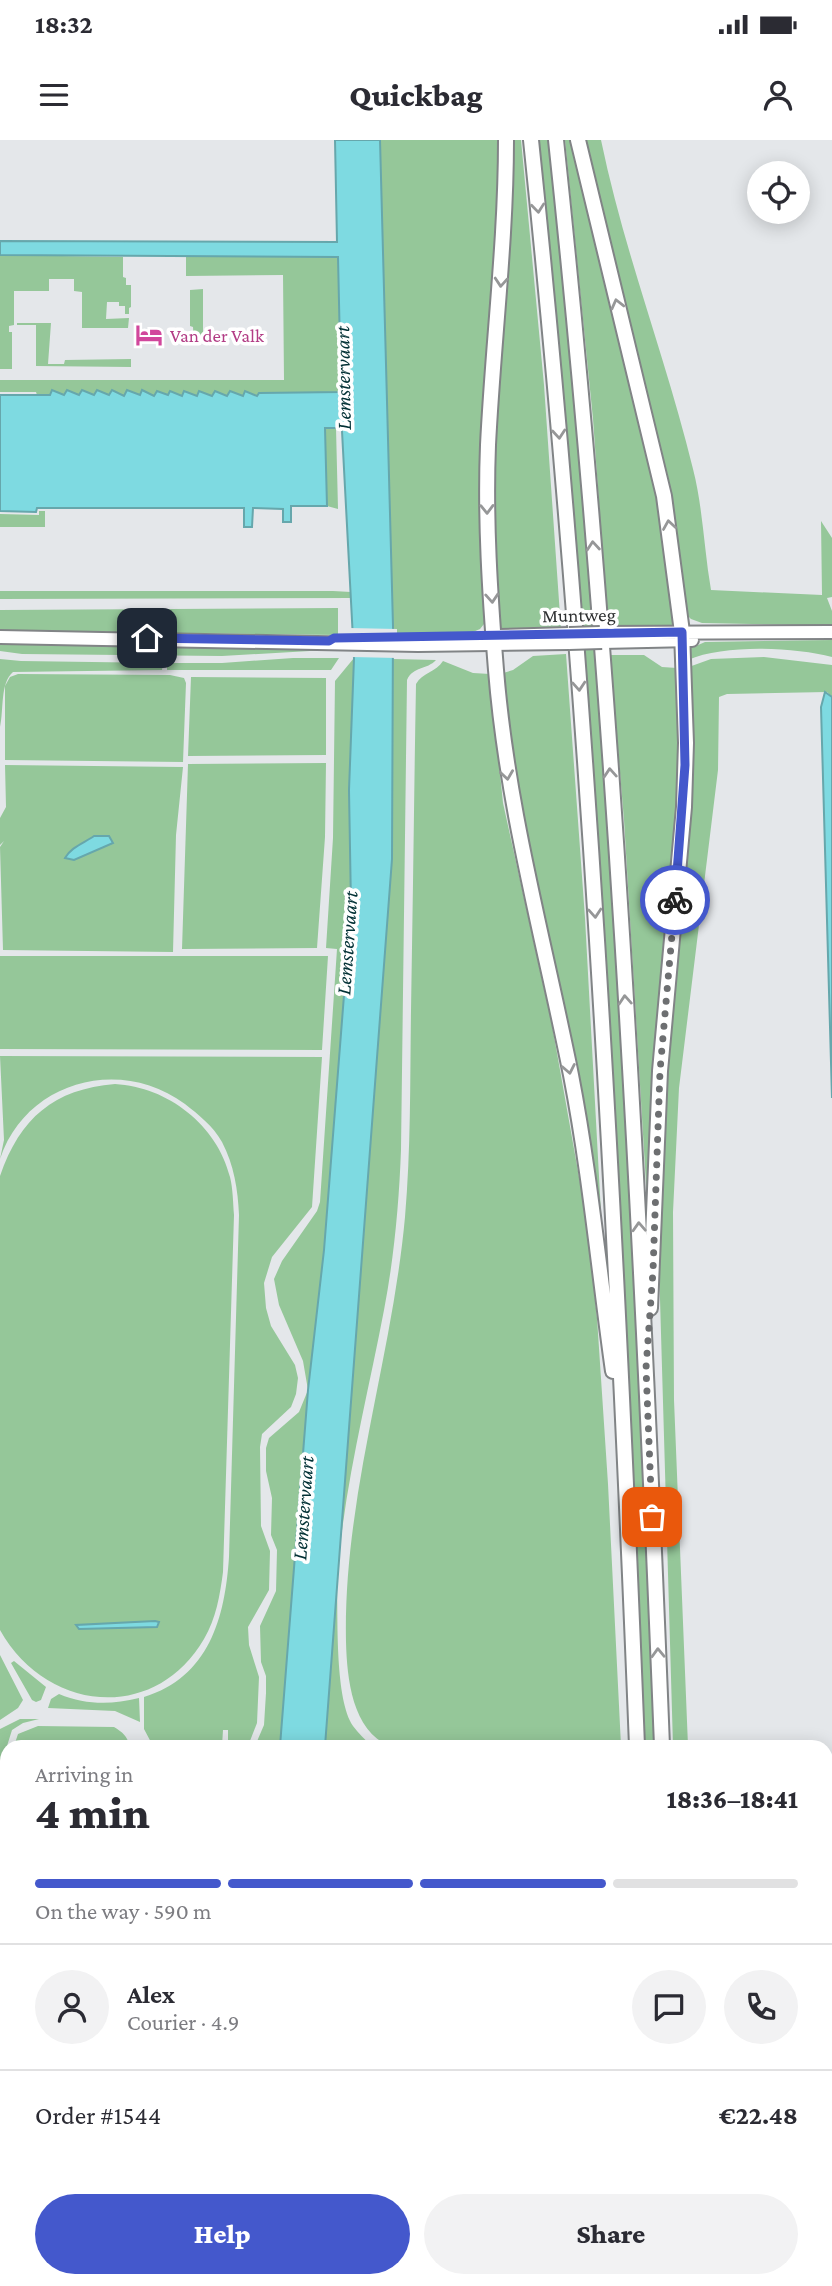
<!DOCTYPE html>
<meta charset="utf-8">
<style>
:root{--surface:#fff;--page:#f2f2f3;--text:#2b2b33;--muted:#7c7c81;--line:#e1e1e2;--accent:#4458cc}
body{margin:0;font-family:"Crimson Pro",serif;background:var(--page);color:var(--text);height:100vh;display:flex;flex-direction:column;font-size:26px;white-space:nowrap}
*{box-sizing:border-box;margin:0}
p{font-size:23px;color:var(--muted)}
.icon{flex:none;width:38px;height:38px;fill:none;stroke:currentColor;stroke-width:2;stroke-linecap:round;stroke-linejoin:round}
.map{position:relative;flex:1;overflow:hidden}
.sheet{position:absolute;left:0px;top:1600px;width:833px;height:548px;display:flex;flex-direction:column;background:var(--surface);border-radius:21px 21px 0 0;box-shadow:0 4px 18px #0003}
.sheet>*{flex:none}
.buttons{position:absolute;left:747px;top:21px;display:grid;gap:14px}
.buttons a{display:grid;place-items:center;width:63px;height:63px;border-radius:50%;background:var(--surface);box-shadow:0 4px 18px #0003;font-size:35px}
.pin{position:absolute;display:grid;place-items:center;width:60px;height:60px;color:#fff;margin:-30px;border-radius:14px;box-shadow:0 4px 10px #0006}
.courier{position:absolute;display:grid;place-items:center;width:70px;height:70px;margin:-35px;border:5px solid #4458cc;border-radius:50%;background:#fff;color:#222;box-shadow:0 2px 9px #0007}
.overview em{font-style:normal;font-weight:800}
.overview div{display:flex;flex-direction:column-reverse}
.overview{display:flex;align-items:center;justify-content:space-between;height:119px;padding:0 35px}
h1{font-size:46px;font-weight:800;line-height:52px}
.bar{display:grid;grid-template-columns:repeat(4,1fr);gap:10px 7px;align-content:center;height:84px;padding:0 35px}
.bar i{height:9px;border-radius:5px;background:var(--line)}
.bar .current{background:var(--accent)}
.bar p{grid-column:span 4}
.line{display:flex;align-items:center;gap:18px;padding:0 35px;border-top:2px solid var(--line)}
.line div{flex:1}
.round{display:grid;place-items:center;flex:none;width:74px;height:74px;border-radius:37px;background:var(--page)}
.button{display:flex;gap:14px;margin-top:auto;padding:14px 35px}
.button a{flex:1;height:80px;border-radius:42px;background:var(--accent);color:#fff;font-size:28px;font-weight:800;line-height:80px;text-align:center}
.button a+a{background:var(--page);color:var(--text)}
.status{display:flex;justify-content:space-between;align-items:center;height:49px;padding:0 35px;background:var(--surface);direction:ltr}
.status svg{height:19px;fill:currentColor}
header{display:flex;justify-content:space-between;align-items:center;height:91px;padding:0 35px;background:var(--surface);font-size:32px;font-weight:800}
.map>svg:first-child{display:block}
.green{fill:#95c799}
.water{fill:#7edae1;stroke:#66a7ac;stroke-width:2}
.pier{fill:#e4e7ea}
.building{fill:#4b4849}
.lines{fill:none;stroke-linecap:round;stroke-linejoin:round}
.minor-casing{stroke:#818486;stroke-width:12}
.major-casing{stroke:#818486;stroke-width:16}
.highway-casing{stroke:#818486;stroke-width:18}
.minor{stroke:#fff;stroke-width:9}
.major{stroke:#fff;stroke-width:12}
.highway{stroke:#fff;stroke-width:14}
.major-bridge-casing{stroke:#818486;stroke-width:16;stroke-linecap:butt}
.major-bridge{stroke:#fff;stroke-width:12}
.oneway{stroke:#969798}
.done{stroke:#6d6f71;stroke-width:7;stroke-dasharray:0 12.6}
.route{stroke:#4458cc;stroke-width:9}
.labels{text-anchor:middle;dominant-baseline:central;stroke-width:7;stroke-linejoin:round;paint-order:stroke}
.hotel-label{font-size:19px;fill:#b23c85;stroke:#fff;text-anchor:start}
.street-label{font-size:19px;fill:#2d2f30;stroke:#fff}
.water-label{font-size:21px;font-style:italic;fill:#023135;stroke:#fff}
</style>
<div class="status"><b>18:32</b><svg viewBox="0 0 49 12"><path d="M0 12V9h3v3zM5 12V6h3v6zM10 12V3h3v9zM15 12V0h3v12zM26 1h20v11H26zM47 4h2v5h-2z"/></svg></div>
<header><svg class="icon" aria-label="menu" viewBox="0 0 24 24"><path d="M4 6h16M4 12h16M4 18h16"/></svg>Quickbag<svg class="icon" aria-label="person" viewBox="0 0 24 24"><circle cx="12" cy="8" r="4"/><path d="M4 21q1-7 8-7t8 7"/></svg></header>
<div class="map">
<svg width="832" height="2146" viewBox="0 0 832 2146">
<rect width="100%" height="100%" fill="#e4e7ea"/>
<path class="green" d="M380,0H500L488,479L480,489L473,492L393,494Z
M509,0H521L544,245L561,490L503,492L498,487L490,396Z
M536,0H549C604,534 634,1070 655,1606H643L625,1181L609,888Z
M565,0H572L656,335L674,486L671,488L608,489L593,279Z
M583,0H601C624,112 666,218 693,329C703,368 704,410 711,450L822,455L821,381L832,398V457L827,458L832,471V488L804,485L702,483L691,479L686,474L673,363L667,333Z
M0,115L123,117V137L126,138V145H131V167L129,168V174H125V166H119V162H107L106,179L129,178L128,188H82V152L74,151V139H49V151H14V185L9,186V192H12V229H0Z
M186,117H338L341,252L259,253L257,256L243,257L37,255L36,252H0V240H284L283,135L186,136Z
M203,149V203H194L193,187L190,186V150Z
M17,183H51L48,224H64L65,220L131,219V227L36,226V185H17Z
M325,288H336L338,369L327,366Z
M39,371H45V387H0V374L39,375Z
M0,451H333L351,452V458L0,459Z
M338,468V495L0,491V470Z
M832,500V517C794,507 724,504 688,520L689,509L705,502Z
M0,503L311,509L327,510L222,516L22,514L0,511Z
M566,514L585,778L605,1147L520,702L500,534L513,530L533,516Z
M610,515H644L662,527L677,528L681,612L649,1093L624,680Z
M764,517L832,525V557L827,552L727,554L719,557L718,630L679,948L673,1072L674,1260L688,1606H673L658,1090L686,528L711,519Z
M293,518H339L331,530H167V523H222Z
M354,518L349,650L351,766L324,1110L308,1250L280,1606H255L264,1585L266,1553V1536L261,1522L260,1486L276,1451L277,1410L271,1395L272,1358L266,1331V1308L269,1298L299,1272L308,1250L303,1221L279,1165L274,1139L282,1121L317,1071L320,1062L337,809L326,808L333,698L335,541Z
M0,519L21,521L163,523L162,530L13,532C0,543 4,569 0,587Z
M393,519L436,520C427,530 413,526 407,540L401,1010C399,1064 394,1118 384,1170C369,1249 349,1327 340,1407L392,719Z
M443,521L473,533L490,534L503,663L552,885L587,1082L597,1178L608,1344L621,1606H390C352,1591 347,1538 346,1502C343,1357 392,1220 405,1077C411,1009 410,939 411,871C413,762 414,653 416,544C422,533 436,532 443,521Z
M18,534L170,535L184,538L186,543L183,622L5,620V546L10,537Z
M191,537L326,538V615L188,616Z
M326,623L325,697L317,808L182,809L188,624Z
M5,625L183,627L176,695L173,812L3,810L0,707L4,701L0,705V678L6,667Z
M0,816H328L322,910L0,909Z
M0,916L322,917L312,1067L272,1117L264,1143L266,1168L271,1186L295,1225L298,1238L296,1254L291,1267L262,1294L260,1307L261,1386L270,1411L269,1450L248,1487L249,1505L259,1537L257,1583L248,1606H228V1590H223L222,1606H153L144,1589V1557C209,1537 225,1478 229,1417L239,1075C238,1050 234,1025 222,1002C213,986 199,975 185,964C120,916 26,941 0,1019L4,1000Z
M115,944C168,947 217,985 230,1037C233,1049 233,1063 234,1075L223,1432C220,1455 216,1479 204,1499C154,1584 46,1572 0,1490V1036C20,978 54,949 115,944Z
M337,1447C338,1481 335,1559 353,1586C358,1593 366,1600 371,1606H325Z
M0,1515L23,1560L18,1568L0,1580Z
M14,1521L46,1547L41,1560L36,1562L32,1560L11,1523Z
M59,1554C86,1565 111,1565 139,1558L140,1582L115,1571L48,1568L51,1559Z
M20,1579H39L23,1583L12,1590L7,1606V1633L0,1624V1589Z
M38,1586L114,1587C122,1592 128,1596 129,1606H14L18,1594Z
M0,1630L7,1640V1728H0Z
M492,2140H647V2146H492Z"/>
<path class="water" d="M335,0H380L393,486L392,719L325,1606H280L308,1250L324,1110L351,766L349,650L354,518L342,291L340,288H325L327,366H291V382H283V369L253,368L252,387H244V368H37L36,372L0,371V255H50L52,250L64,255L67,250L79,255L82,250L94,255L97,250L109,255L112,250L124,256L127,250L140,255L142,250L154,256L157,251L168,255L170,251L182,256L184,251L197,256L199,251L212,256L215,251L227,256L230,251L243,256L245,251L257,256L259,253L341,252L338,117L0,115V101L337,102Z
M825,552L832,557V958L821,567Z
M94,696H109L113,703L74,720L65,718C71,707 84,703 94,696Z
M155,1481L159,1482L157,1487L79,1489L76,1485Z"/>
<path class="pier" d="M349,488L397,489V518L351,517Z"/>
<path class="building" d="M0,1891H7V1940H0Z"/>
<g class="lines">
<defs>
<path id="minor" d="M0,1754L7,1755
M0,1871L7,1872
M0,2002H7
M30,2146V2140
M131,2146V2140"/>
<path id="major" d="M600,493L832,492
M499,496L569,494
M0,497L418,505L569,503
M602,502L692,500"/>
<path id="highway" d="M506,0C506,102 493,203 488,305C485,380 490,455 496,530C507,668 544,800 571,935C590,1033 599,1132 613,1231
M531,0C587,534 616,1070 637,1606
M556,0C613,533 641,1071 662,1606
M578,0L664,356L682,492L686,603L684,667L660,931L650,1168
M657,2140V2146
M682,2140V2146"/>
</defs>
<use href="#minor" class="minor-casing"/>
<use href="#major" class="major-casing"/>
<use href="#highway" class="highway-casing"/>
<use href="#minor" class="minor"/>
<use href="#major" class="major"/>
<use href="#highway" class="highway"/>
<defs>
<path id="major-bridge" d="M569,494L600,493
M569,503L602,502"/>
</defs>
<use href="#major-bridge" class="major-bridge-casing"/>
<use href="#major-bridge" class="major-bridge"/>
</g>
<defs><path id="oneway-chevron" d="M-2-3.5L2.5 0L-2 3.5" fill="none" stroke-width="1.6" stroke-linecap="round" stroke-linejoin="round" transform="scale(1.75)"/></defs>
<g class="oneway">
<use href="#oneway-chevron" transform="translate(538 68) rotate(84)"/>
<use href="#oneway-chevron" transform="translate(501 142) rotate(94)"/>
<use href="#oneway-chevron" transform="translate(617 164) rotate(-104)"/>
<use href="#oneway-chevron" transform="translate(559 294) rotate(85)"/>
<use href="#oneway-chevron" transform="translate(487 369) rotate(89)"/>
<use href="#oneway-chevron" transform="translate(669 385) rotate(-99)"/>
<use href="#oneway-chevron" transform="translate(593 406) rotate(-95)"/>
<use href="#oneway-chevron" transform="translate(492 458) rotate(86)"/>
<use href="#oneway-chevron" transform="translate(579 546) rotate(86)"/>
<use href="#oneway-chevron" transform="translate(610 633) rotate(-94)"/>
<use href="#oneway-chevron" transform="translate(507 635) rotate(82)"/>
<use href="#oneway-chevron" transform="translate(595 773) rotate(86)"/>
<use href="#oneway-chevron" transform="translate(625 860) rotate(-94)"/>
<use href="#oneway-chevron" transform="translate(569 929) rotate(79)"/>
<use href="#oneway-chevron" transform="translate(639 1087) rotate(-93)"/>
<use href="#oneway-chevron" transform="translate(658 1513) rotate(-92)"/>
</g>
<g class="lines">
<path class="done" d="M652,1377L646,1228L653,1131L660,931L675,760"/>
<path class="route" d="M147,498L329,501L334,498L682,492L685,625L675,760"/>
</g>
<defs>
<symbol id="hotel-bare" viewBox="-9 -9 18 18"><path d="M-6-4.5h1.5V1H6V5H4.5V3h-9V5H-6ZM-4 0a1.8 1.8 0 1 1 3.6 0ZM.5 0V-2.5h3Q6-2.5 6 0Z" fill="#d1479c" stroke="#fff" stroke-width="2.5" paint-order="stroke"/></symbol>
</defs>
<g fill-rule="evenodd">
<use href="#hotel-bare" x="130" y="176" width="38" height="38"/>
</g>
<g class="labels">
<g class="hotel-label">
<text x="170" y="195">Van der Valk</text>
</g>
<g class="street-label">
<text transform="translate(579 475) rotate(-1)">Muntweg</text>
</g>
<g class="water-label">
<text transform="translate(343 238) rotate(-91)">Lemstervaart</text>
<text transform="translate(347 803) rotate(-86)">Lemstervaart</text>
<text transform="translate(303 1368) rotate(-86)">Lemstervaart</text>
</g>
</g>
</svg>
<div class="buttons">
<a><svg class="icon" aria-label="locate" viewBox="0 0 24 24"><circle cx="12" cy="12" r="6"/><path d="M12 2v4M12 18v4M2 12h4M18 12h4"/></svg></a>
</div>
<div class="pin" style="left:652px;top:1377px;background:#ea580c"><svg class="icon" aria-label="bag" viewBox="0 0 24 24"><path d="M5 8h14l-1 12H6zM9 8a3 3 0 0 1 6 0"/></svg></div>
<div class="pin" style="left:147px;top:498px;background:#1f2937"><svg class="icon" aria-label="home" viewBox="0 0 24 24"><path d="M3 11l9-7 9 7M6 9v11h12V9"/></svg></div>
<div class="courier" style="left:675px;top:760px"><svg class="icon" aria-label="bike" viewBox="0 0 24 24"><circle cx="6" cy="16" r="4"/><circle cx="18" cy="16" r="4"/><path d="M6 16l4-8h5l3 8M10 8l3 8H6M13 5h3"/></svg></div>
<section class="sheet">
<div class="overview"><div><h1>4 min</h1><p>Arriving in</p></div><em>18:36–18:41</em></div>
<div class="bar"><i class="current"></i><i class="current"></i><i class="current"></i><i></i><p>On the way · 590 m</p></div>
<div class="line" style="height:126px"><a class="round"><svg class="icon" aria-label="person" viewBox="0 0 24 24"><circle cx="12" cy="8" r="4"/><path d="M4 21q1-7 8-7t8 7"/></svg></a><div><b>Alex</b><p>Courier · 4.9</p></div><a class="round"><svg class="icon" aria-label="chat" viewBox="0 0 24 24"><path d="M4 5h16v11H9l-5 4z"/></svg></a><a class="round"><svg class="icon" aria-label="phone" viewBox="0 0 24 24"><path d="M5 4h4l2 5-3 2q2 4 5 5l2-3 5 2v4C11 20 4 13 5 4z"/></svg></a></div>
<div class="line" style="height:91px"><div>Order #1544</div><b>€22.48</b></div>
<div class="button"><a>Help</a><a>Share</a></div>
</section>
</div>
